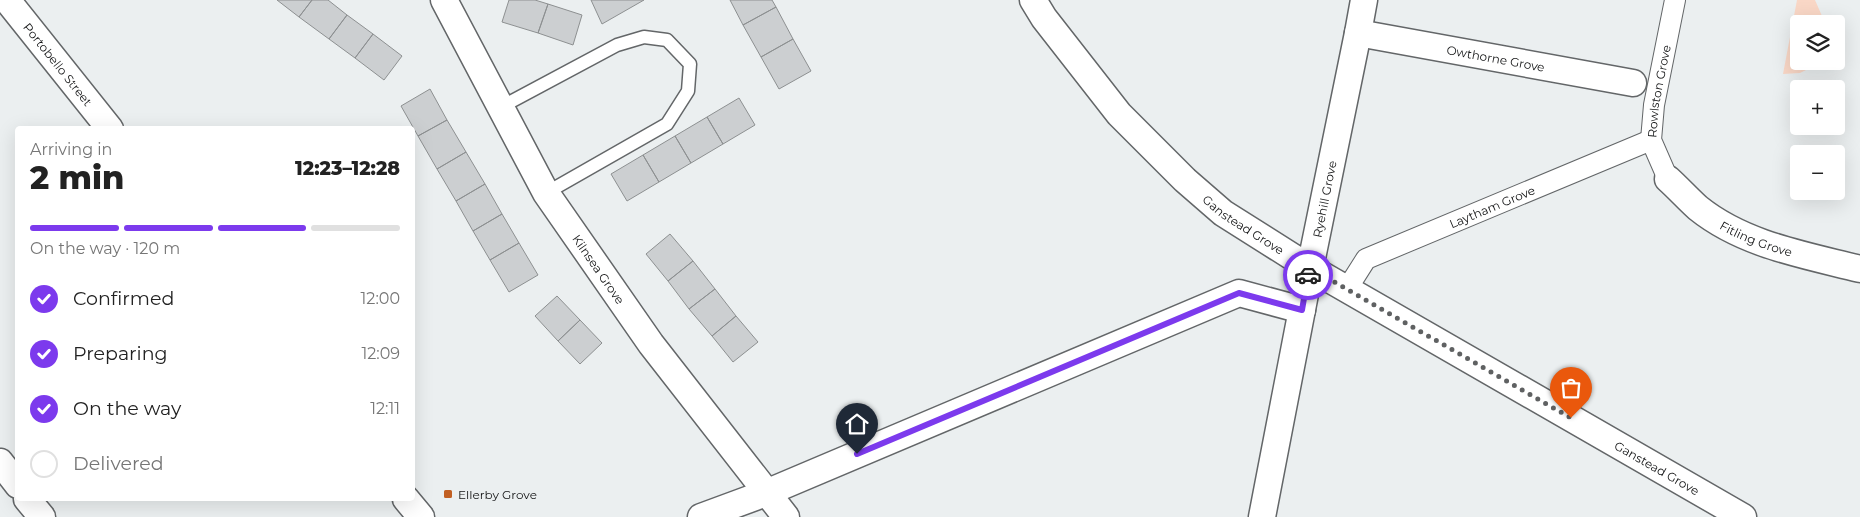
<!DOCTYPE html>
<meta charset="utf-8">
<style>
:root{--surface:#fff;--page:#f6f6f6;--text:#222;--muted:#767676;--line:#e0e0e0;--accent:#7c3aed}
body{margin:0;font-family:Montserrat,sans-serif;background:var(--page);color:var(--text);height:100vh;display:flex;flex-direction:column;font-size:19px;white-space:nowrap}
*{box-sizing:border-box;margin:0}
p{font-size:16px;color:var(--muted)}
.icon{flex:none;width:28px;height:28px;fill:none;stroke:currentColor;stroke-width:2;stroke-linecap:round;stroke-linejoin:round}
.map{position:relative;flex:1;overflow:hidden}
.side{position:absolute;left:15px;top:126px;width:400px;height:375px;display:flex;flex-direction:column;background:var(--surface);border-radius:5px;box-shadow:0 5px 20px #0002}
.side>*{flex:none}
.controls{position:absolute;left:1790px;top:15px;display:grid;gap:10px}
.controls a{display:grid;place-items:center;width:55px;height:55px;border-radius:5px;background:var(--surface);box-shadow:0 5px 20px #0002;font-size:25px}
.pin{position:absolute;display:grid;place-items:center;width:42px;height:42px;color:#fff;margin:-51px -21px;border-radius:50% 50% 50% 0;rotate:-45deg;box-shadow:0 0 5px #0007}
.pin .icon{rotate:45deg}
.courier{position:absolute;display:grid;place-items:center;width:50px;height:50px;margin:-25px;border:4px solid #7c3aed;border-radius:50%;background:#fff;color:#222;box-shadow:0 1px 6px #0007}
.head em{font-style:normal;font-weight:800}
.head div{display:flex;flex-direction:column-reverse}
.head{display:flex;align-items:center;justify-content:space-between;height:85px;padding:0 15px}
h1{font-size:32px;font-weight:800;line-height:38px}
.bar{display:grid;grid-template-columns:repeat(4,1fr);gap:8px 5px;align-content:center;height:60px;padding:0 15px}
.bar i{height:6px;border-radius:4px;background:var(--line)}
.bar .active{background:var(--accent)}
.bar p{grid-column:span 4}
ol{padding:0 15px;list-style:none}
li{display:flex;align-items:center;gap:15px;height:55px}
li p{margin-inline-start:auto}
li .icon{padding:5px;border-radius:50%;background:var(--accent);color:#fff;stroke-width:4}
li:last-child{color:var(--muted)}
li i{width:28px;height:28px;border:2px solid var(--line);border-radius:50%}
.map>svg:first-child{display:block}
.green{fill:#f9d7c6}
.building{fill:#cccfd1;stroke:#8d9091}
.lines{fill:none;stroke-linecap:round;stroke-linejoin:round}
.service-casing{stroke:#636668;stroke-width:15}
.pedestrian-casing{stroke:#636668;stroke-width:22}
.minor-casing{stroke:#636668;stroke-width:29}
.service{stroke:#fff;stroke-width:12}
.pedestrian{stroke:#fff;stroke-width:20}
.minor{stroke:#fff;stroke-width:26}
.done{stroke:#5f6162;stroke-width:5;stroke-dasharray:0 9}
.route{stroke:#7c3aed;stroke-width:6}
.poi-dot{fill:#c15f22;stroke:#ebeff0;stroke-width:2}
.labels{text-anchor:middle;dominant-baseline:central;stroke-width:4.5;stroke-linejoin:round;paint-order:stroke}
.street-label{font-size:12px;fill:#131415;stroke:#ebeff0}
.poi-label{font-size:12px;fill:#131415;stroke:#ebeff0;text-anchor:start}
</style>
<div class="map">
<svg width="1860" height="517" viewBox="0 0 1860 517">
<rect width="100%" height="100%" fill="#ebeff0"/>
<path class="green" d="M1797,0H1815L1825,23L1799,24V61H1826V65L1814,66L1800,73L1783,74Z"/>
<path class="building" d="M277,0H312L299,17Z
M312,0H328L347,15L329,39L299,17Z
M509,0H535L548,4L538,33L502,22Z
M591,0H644L602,24Z
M730,0H772L776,7L743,25Z
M548,4L582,15L573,45L538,33Z
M776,7L793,39L761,57L743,25Z
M347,15L373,34L355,58L329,39Z
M373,34L402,56L384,80L355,58Z
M793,39L811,71L779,89L761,57Z
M430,89L447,120L418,136L401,106Z
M739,98L755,125L723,144L707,117Z
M707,117L723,144L691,163L675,136Z
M447,120L466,152L437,169L418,136Z
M675,136L691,163L659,182L643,155Z
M466,152L485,184L456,201L437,169Z
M643,155L659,182L627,201L611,174Z
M485,184L502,214L473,231L456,201Z
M502,214L519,243L490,260L473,231Z
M670,234L693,261L668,281L646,254Z
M519,243L538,275L509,292L490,260Z
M693,261L715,289L689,309L668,281Z
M715,289L736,316L712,336L689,309Z
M557,296L580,320L558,341L535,316Z
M736,316L758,342L733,362L712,336Z
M580,320L602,343L580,364L558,341Z"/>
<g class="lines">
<defs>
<path id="service" d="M501,107L617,45L644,37L667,40L690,64L688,91L667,124L546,193"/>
<g id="pedestrian">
<path id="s1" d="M1668,179L1651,140L1654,105L1675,0"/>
<path id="s2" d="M1347,289L1366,259L1651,140"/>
</g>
<g id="minor">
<path id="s3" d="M7,0L110,129"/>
<path id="s4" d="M444,0L546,193L651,344L786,517"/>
<path id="s5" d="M1033,0L1044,18L1119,114L1185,180L1223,213L1310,268L1743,517"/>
<path id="s6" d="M1358,33L1633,83"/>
<path id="s7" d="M1668,179C1678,188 1688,199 1698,208C1744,245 1805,255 1860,269"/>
<path d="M0,462L18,485"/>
<path d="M27,499L42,517"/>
<path d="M406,499L421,517"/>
<path d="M701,517L766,493L1239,293L1302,310"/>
<path id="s8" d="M1262,517L1310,268L1358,33L1364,0"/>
</g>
</defs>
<use href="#service" class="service-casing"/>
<use href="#pedestrian" class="pedestrian-casing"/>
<use href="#minor" class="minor-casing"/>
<use href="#service" class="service"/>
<use href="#pedestrian" class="pedestrian"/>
<use href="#minor" class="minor"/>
</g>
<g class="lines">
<path class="done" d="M1308,275L1310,268L1571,418"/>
<path class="route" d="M857,454L1239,293L1302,310L1308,275"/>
</g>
<rect class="poi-dot" x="443" y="489" width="10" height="10" rx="2.5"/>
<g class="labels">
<g class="street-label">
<text stroke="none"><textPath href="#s6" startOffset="140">Owthorne Grove</textPath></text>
<text stroke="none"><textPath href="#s3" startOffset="82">Portobello Street</textPath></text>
<text stroke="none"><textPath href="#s1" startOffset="92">Rowlston Grove</textPath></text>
<text stroke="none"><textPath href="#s8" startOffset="324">Ryehill Grove</textPath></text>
<text stroke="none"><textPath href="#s2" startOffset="172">Laytham Grove</textPath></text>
<text stroke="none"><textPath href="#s5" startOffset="310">Ganstead Grove</textPath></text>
<text stroke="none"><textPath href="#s7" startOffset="108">Fitling Grove</textPath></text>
<text stroke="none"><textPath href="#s4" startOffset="311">Kilnsea Grove</textPath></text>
<text stroke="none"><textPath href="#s5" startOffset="790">Ganstead Grove</textPath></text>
</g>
<g class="poi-label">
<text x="458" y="494">Ellerby Grove</text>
</g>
</g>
</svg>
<div class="controls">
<a><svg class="icon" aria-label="layers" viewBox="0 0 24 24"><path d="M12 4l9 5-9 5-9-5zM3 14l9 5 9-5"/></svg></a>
<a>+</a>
<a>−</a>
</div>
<div class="pin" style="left:1571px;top:418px;background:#ea580c"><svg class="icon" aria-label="bag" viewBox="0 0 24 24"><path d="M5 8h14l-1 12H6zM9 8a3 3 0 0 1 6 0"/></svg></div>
<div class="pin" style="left:857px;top:454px;background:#1f2937"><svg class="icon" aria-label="home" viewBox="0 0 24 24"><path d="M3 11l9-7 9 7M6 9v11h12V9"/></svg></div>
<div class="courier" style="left:1308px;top:275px"><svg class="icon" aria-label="car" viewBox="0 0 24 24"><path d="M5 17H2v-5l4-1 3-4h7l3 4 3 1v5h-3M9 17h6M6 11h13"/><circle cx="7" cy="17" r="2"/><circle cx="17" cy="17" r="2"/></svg></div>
<section class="side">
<div class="head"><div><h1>2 min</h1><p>Arriving in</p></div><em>12:23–12:28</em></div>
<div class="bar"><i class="active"></i><i class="active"></i><i class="active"></i><i></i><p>On the way · 120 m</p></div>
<ol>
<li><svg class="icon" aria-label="check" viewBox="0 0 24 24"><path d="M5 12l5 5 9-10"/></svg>Confirmed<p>12:00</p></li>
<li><svg class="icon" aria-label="check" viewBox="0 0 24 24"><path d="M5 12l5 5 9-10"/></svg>Preparing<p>12:09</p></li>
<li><svg class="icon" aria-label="check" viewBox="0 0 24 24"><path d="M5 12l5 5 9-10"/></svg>On the way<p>12:11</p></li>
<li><i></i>Delivered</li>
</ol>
</section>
</div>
